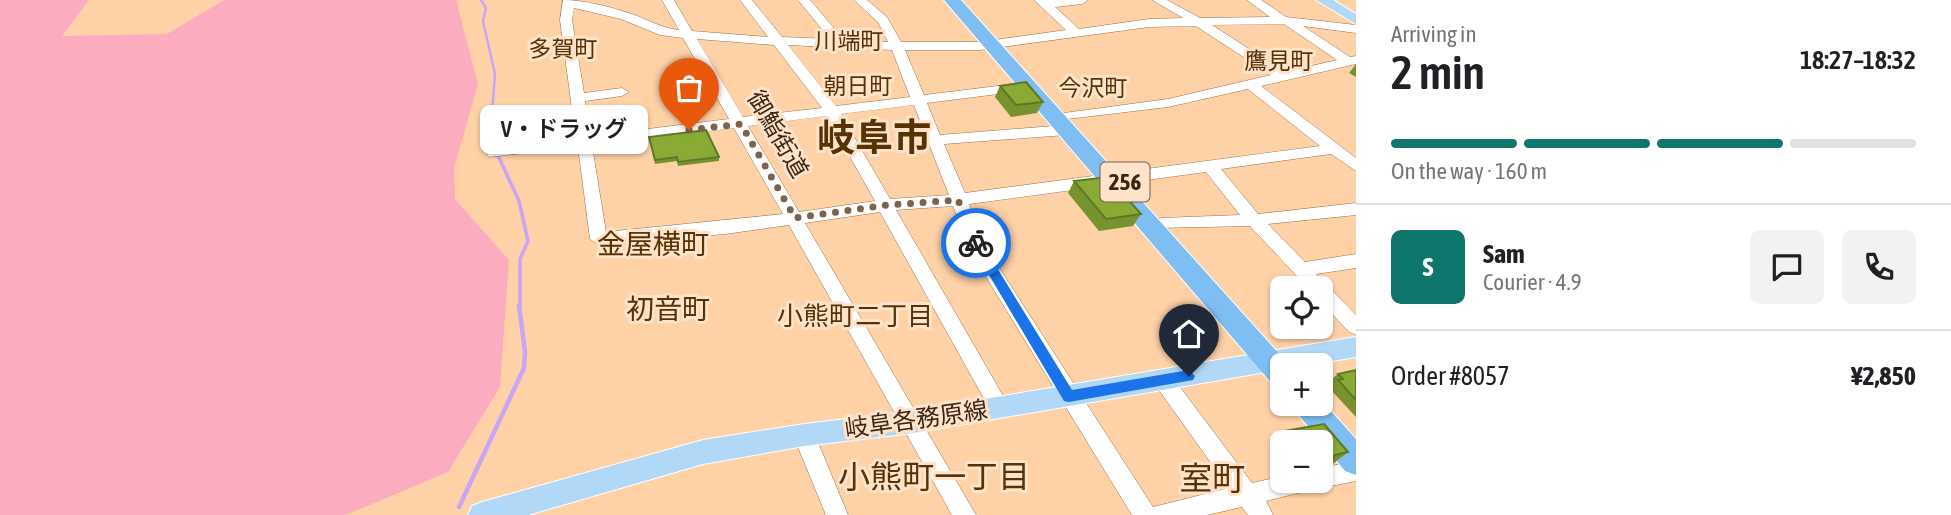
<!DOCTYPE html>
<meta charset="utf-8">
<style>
:root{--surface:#fff;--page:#f2f2f2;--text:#202124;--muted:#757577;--line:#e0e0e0;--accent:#0f766e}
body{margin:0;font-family:"Asap Condensed","Noto Sans JP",sans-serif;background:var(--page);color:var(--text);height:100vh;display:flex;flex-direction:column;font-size:26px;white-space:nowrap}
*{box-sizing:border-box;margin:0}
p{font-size:23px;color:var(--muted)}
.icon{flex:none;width:38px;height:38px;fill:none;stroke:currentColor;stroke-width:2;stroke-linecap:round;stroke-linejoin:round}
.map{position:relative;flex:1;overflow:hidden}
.side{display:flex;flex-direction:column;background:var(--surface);width:595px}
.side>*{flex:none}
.fabs{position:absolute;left:1270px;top:276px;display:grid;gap:14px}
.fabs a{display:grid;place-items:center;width:63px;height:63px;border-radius:10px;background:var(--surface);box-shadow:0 2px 5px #0004;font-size:35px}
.pin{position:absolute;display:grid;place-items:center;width:60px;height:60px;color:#fff;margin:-72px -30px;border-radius:50% 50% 50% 0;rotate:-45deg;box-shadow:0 0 7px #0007}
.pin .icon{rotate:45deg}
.courier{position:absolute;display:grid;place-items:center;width:70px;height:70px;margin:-35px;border:5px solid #1a73e8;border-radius:50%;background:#fff;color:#222;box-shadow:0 2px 9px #0007}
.bubble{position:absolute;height:49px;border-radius:10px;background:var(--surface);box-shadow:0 2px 5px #0004;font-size:23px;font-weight:600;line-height:49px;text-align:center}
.overview em{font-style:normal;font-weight:600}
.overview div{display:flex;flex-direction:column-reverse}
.overview{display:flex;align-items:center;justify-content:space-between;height:119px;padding:0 35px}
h1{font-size:46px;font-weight:600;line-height:52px}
.bar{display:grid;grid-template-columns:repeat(4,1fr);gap:10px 7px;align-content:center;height:84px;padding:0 35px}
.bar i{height:9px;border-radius:5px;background:var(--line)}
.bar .selected{background:var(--accent)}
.bar p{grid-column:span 4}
.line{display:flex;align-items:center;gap:18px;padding:0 35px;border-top:2px solid var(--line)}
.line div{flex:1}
.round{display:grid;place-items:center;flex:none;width:74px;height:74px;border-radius:10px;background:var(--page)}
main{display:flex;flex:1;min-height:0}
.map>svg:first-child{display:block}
.green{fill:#fcacbf}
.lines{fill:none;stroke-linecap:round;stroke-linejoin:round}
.stream-far2{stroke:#c9a5f6;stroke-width:2.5}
.stream-far1{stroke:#c9a5f6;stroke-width:3.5}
.stream{stroke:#c9a5f6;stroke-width:4.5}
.minor-casing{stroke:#9b724b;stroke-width:1}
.major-casing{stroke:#fff;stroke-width:2}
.highway-casing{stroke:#fff;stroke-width:2}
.minor{fill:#fff;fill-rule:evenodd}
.major{fill:#b2d8f7;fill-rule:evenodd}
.highway{fill:#7ebef2;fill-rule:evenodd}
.wall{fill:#76932e}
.shaded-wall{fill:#607825}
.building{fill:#89ab35;stroke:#607825;stroke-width:2}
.route{fill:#1a73e8}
.done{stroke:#7e6249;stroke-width:7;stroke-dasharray:0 12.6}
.labels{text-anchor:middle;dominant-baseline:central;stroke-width:6;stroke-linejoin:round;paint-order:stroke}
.far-quarter-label{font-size:23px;fill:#563205;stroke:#fee2c9}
.shield{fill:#fee2c9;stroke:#735f4c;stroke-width:2}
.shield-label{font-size:23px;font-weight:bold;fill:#382716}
.street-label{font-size:24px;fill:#382716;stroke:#fee2c9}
.neighbourhood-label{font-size:26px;fill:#563205;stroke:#fee2c9}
.quarter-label{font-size:28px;fill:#563205;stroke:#fee2c9}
.near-neighbourhood-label{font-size:32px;fill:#563205;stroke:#fee2c9}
.near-quarter-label{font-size:33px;fill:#563205;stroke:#fee2c9}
.town-label{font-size:38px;font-weight:bold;fill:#563205;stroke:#fee2c9}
</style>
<main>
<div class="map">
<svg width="1356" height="515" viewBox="0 0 1356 515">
<rect width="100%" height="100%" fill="#ffd1a7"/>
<path class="green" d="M0,0H89L62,36L167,34L224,0H456L478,84L454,168L455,199L509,260L500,387L448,472L346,515H0Z"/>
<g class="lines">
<path class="stream-far2" d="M481,0L486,8L483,21L495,74L490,137"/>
<path class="stream-far1" d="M489,136L519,201L528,241L520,259V307"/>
<path class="stream" d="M459,507L524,368L525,352L519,305"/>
<defs>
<path id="minor" d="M563,0C584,0 611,7 632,14C648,20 662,28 679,30L662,0H674L692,31L768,37L740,0H752L782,37L830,39L798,0H810L844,40L888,42L878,22L854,0H867L887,17L901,42H980L1066,30L1034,0H1088L1082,4L1055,7L1079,29L1149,19L1183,18L1152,0H1167L1200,18L1270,17L1247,0H1261L1286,17L1356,25V33L1303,26L1350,57L1356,56V64L1261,86L1356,158V171L1331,154L1221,169L1258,214L1356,203V215L1268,224L1305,262L1356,254V268L1316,274L1356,315V335L1349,332L1321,302V289H1309L1250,226L1155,228L1153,224L1161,218L1240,215L1206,172L969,204L989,252L1153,507L1229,488L1156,386L1153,380L1156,374L1163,371L1170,374L1252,483L1283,476V481H1321V468L1356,461V481L1321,488L1315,486L1306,491L1266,501L1273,515H1248L1242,507L1207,515H1132L975,259L953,206L896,210L1006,401L1009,407L1006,413L999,416L992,413L880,212L805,223L976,515H952L789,225L725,234L599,245L590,239L578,147L489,157L486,153L494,148L576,138L560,20ZM574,8L621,19L660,35L683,38L729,119L591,136L585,101L622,96L629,92L622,88L584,93L572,20ZM1284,24L1337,60L1285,72L1212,25ZM1196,26L1271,75L1168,99L1064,113L1059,114L1057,117L1059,120L1168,107L1248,89L1320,146L965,193L944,144L1066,135L1073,130L1066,125L940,135L927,103L1022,91L1029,87L1022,83L924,95L905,50H980L1149,27ZM697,39L774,45L822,108L743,117ZM788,45L892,50L910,97L836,106ZM914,105L926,137L924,140L929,144L949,195L890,199L841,114ZM827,116L875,201L799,212L748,126ZM734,128L783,214L606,232L592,146Z
M804,425L812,428L848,515H826L793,435L796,428Z"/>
<path id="major" d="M1316,0H1333L1356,14V24Z
M1356,337V357L1303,366H1283V369L913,433L804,446L703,464L528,515H468L472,506L482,502L703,440L804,424L913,411Z"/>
<path id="highway" d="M944,0H961L1290,366H1283V389L1273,385Z
M1321,400L1356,439V475L1345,471L1297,413L1293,404H1321Z"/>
</defs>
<use href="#minor" class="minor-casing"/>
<use href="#major" class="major-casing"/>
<use href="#highway" class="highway-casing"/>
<use href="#minor" class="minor"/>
<use href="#major" class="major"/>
<use href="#highway" class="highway"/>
</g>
<path class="wall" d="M1356,64V77L1349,73Z
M1000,86L1043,102L1037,113L1011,117L995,97Z
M649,137L719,157V161L678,166L677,161L655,164Z
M1074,181L1141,214L1133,226L1099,231L1068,193Z
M1356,370V417L1329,388L1332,384L1329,381L1338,374Z
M1324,424L1348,452L1334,463L1327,464L1321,468V443H1283V455L1272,442L1285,431Z"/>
<path class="shaded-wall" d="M1332,460L1321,468V463Z"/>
<path class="building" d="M1026,82L1043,102L1016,105L1000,86Z
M706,130L719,157L678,162L677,157L655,160L649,137Z
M1108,177L1141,214L1106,219L1074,181Z
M1356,370V400L1338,380L1343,379L1338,374Z
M1324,424L1348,452L1335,455L1332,460L1321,463V443H1294L1285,431Z"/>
<path class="route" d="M976,239L980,240L1072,390L1189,370L1195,376L1193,380L1069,402L1064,401L970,243Z"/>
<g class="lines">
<path class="done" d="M689,130L741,124L795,218L888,205L958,200L976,243"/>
</g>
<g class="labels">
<g class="far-quarter-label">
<text x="849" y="41">川端町</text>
<text x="563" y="49">多賀町</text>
<text x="1279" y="61">鷹見町</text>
<text x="858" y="86">朝日町</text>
<text x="1093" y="88">今沢町</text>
</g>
<rect class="shield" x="1100.5" y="162.5" width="49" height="39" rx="5"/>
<g class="shield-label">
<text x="1125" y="182">256</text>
</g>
<g class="street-label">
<text transform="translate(778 134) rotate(60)">御鮨街道</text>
<text transform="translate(916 419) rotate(-8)">岐阜各務原線</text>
</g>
<g class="neighbourhood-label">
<text x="855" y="316">小熊町二丁目</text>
</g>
<g class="quarter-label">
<text x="653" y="244">金屋横町</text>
<text x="668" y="309">初音町</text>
</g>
<g class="near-neighbourhood-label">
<text x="934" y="476">小熊町一丁目</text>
</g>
<g class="near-quarter-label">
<text x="1212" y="478">室町</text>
</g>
<g class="town-label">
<text x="874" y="137">岐阜市</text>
</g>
</g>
</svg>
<div class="fabs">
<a><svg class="icon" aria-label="locate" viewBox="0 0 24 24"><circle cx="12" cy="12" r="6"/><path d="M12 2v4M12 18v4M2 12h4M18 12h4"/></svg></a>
<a>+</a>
<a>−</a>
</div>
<div class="pin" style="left:689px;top:130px;background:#ea580c"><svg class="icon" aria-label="bag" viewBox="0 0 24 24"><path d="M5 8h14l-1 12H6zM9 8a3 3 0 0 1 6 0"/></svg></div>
<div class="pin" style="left:1189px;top:376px;background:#1f2937"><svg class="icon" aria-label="home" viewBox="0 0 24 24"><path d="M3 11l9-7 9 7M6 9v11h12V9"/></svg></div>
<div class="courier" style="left:976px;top:243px"><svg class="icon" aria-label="bike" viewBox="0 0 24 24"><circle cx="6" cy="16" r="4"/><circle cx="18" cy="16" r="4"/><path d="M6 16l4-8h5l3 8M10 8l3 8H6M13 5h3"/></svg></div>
<div class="bubble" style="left:480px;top:105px;width:168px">V・ドラッグ</div>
</div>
<section class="side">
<div class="overview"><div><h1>2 min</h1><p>Arriving in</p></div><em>18:27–18:32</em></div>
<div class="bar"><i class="selected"></i><i class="selected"></i><i class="selected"></i><i></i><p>On the way · 160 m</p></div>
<div class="line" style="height:126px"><b class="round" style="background:var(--accent);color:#fff">S</b><div><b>Sam</b><p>Courier · 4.9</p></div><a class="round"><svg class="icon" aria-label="chat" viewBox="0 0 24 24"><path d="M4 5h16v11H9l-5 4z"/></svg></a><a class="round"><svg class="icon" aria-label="phone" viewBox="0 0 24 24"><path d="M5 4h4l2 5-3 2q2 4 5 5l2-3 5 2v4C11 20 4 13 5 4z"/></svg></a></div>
<div class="line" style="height:91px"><div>Order #8057</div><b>¥2,850</b></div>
</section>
</main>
